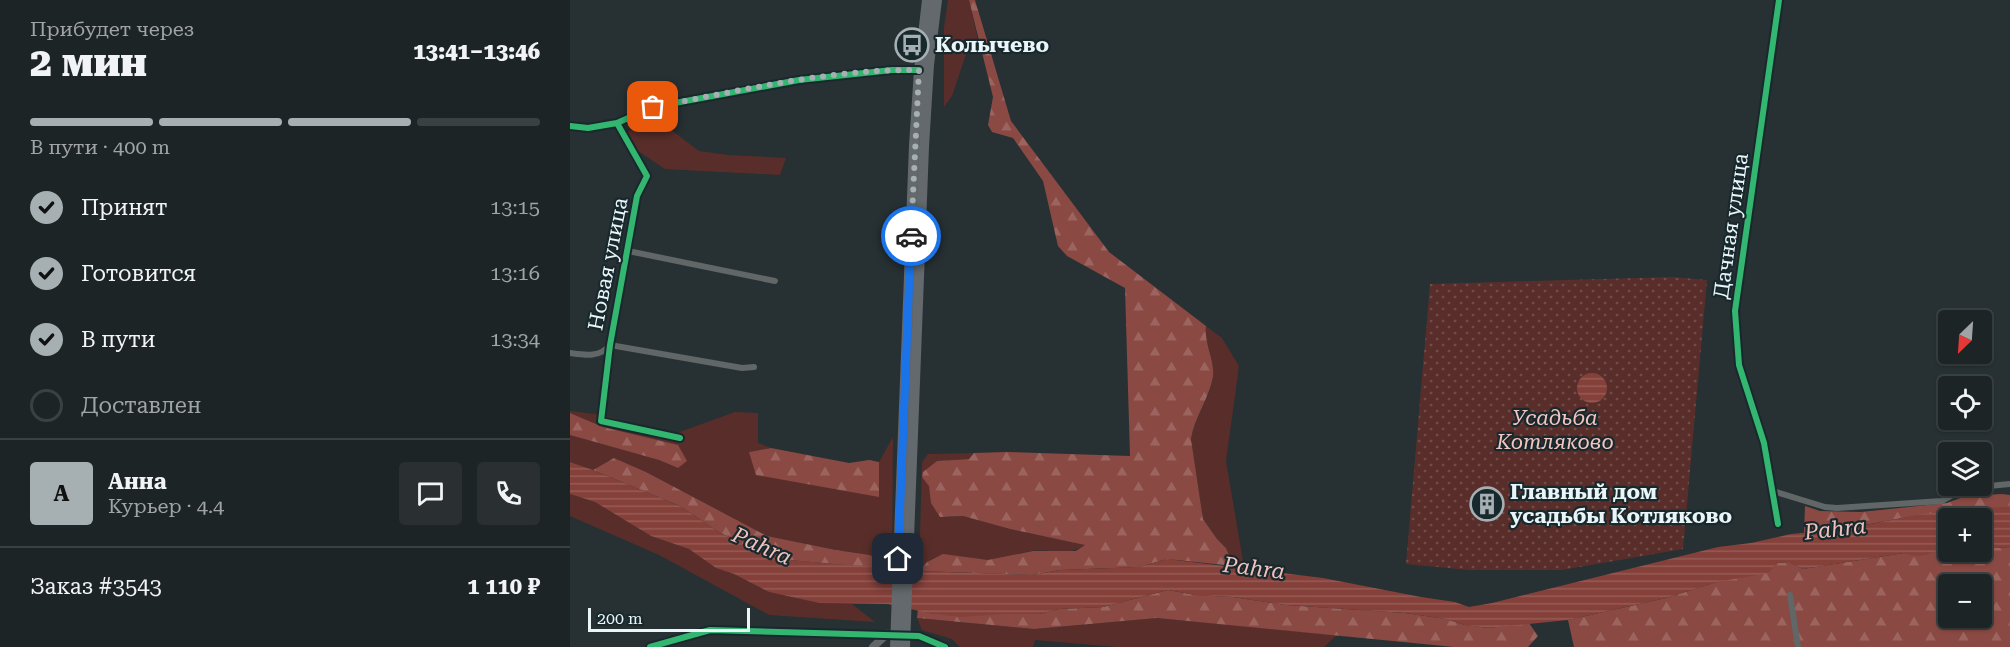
<!DOCTYPE html>
<html lang="ru">
<meta charset="utf-8">
<style>
:root{--surface:#1d2426;--page:#2a3032;--text:#f1f3f6;--muted:#a0a4a7;--line:#3b4143;--accent:#a6b0b3}
body{margin:0;font-family:"Roboto Serif",serif;background:var(--page);color:var(--text);height:100vh;display:flex;flex-direction:column;font-size:22px;white-space:nowrap}
*{box-sizing:border-box;margin:0}
p{font-size:20px;color:var(--muted)}
.icon{flex:none;width:33px;height:33px;fill:none;stroke:currentColor;stroke-width:2;stroke-linecap:round;stroke-linejoin:round}
.map{position:relative;flex:1;overflow:hidden}
.panel{display:flex;flex-direction:column;background:var(--surface);width:570px}
.panel>*{flex:none}
.needle{width:39px;rotate:205deg}
.fabs{position:absolute;left:1368px;top:310px;display:grid;gap:12px}
.fabs a{display:grid;place-items:center;width:54px;height:54px;border-radius:6px;background:var(--surface);box-shadow:0 2px 4px #0004,0 0 0 2px var(--line);font-size:30px}
.scale{position:absolute;left:18px;bottom:15px;width:162px;box-sizing:border-box;padding-left:6px;border:3px solid #eaf5f8;border-top:0;font-size:16px;line-height:21px;white-space:nowrap;color:#eaf5f8;-webkit-text-stroke:4px #18292e;paint-order:stroke}
.pin{position:absolute;display:grid;place-items:center;width:51px;height:51px;color:#fff;margin:-26px;border-radius:12px;box-shadow:0 3px 9px #0006}
.courier{position:absolute;display:grid;place-items:center;width:60px;height:60px;margin:-30px;border:4px solid #1a73e8;border-radius:50%;background:#fff;color:#222;box-shadow:0 2px 8px #0007}
.head em{font-style:normal;font-weight:800}
.head div{display:flex;flex-direction:column-reverse}
.head{display:flex;align-items:center;justify-content:space-between;height:102px;padding:0 30px}
h1{font-size:39px;font-weight:800;line-height:45px}
.bar{display:grid;grid-template-columns:repeat(4,1fr);gap:9px 6px;align-content:center;height:72px;padding:0 30px}
.bar i{height:8px;border-radius:4px;background:var(--line)}
.bar .on{background:var(--accent)}
.bar p{grid-column:span 4}
.line{display:flex;align-items:center;gap:15px;padding:0 30px;border-top:2px solid var(--line)}
.line div{flex:1}
.round{display:grid;place-items:center;flex:none;width:63px;height:63px;border-radius:6px;background:var(--page)}
ol{padding:0 30px;list-style:none}
li{display:flex;align-items:center;gap:18px;height:66px}
li p{margin-inline-start:auto}
li .icon{padding:6px;border-radius:50%;background:var(--accent);color:#111;stroke-width:4}
li:last-child{color:var(--muted)}
li i{width:33px;height:33px;border:3px solid var(--line);border-radius:50%}
main{display:flex;flex:1;min-height:0}
.map>svg:first-child{display:block}
.grass{fill:#592e2a}
.forest{fill:url(#forest-firs);fill-rule:evenodd}
.park{fill:url(#park-dots)}
.water{fill:url(#water-rules)}
.lines{fill:none;stroke-linecap:round;stroke-linejoin:round}
.minor{stroke:#616667;stroke-width:6}
.tertiary{stroke:#616667;stroke-width:8}
.trunk{stroke:#63696c;stroke-width:10}
.trunk-bridge{stroke:#63696c;stroke-width:10}
.cycleway-casing{stroke:#18292e;stroke-width:10}
.cycleway{stroke:#33b770;stroke-width:6}
.done{stroke:#a6b0b3;stroke-width:6;stroke-dasharray:0 10.8}
.route{stroke:#1a73e8;stroke-width:8}
.labels{text-anchor:middle;dominant-baseline:central;stroke-width:4.5;stroke-linejoin:round;paint-order:stroke}
.poi-label{font-size:21px;font-weight:bold;fill:#eaf5f8;stroke:#18292e;text-anchor:start}
.street-label{font-size:21px;fill:#eaf5f8;stroke:#18292e}
.park-label{font-size:21px;font-style:italic;fill:#f3c5be;stroke:#18292e}
.water-label{font-size:22px;font-style:italic;fill:#f0c2bc;stroke:#18292e}
</style>
<main>
<section class="panel">
<div class="head"><div><h1>2 мин</h1><p>Прибудет через</p></div><em>13:41–13:46</em></div>
<div class="bar"><i class="on"></i><i class="on"></i><i class="on"></i><i></i><p>В пути · 400 m</p></div>
<ol>
<li><svg class="icon" aria-label="check" viewBox="0 0 24 24"><path d="M5 12l5 5 9-10"/></svg>Принят<p>13:15</p></li>
<li><svg class="icon" aria-label="check" viewBox="0 0 24 24"><path d="M5 12l5 5 9-10"/></svg>Готовится<p>13:16</p></li>
<li><svg class="icon" aria-label="check" viewBox="0 0 24 24"><path d="M5 12l5 5 9-10"/></svg>В пути<p>13:34</p></li>
<li><i></i>Доставлен</li>
</ol>
<div class="line" style="height:108px"><b class="round" style="background:var(--accent);color:#111">А</b><div><b>Анна</b><p>Курьер · 4.4</p></div><a class="round"><svg class="icon" aria-label="chat" viewBox="0 0 24 24"><path d="M4 5h16v11H9l-5 4z"/></svg></a><a class="round"><svg class="icon" aria-label="phone" viewBox="0 0 24 24"><path d="M5 4h4l2 5-3 2q2 4 5 5l2-3 5 2v4C11 20 4 13 5 4z"/></svg></a></div>
<div class="line" style="height:78px"><div>Заказ #3543</div><b>1 110 ₽</b></div>
</section>
<div class="map">
<svg width="1440" height="647" viewBox="0 0 1440 647">
<defs>
<pattern id="forest-firs" width="22" height="20" patternUnits="userSpaceOnUse" patternTransform="scale(1.5)"><rect width="22" height="20" fill="#8a4943"/><path d="M5 1l3.5 6h-7zM16 11l3.5 6h-7z" fill="#9b645f"/></pattern>
<pattern id="park-dots" width="8" height="8" patternUnits="userSpaceOnUse" patternTransform="scale(1.5)"><rect width="8" height="8" fill="#592e2a"/><path d="M2 2h.1M6 6h.1" fill="none" stroke="#714d4a" stroke-width="1.8" stroke-linecap="round"/></pattern>
<pattern id="water-rules" width="6" height="5" patternUnits="userSpaceOnUse" patternTransform="scale(1.5)"><rect width="6" height="5" fill="#85403a"/><path d="M0 2.5h6" fill="none" stroke="#965c57"/></pattern>
</defs>
<rect width="100%" height="100%" fill="#273033"/>
<path class="grass" d="M378,0H399L411,54L398,48L382,96L374,107V27Z
M106,108L99,113L100,129L129,151L158,155L216,158L210,175L95,169L50,139L78,116Z
M636,326L652,338L669,366L656,461L674,567L664,566L656,548L647,539L633,519L621,439C624,418 640,399 643,377C645,360 634,344 636,326Z
M0,411L32,415L104,434L165,412L188,413V443L201,448L179,452L309,496V462L323,437L322,569H317L313,561L300,555L266,550L197,536L76,472L44,458L23,470L0,462V435L89,460L108,468L107,445L33,427L0,413Z
M404,453L399,459L367,461L358,469L359,486L376,517L393,516L440,529L516,545C501,556 480,549 462,551C447,553 432,561 417,560C390,559 368,545 349,571L352,462L358,454Z
M0,494L25,502L81,536L119,549L146,568L164,574L199,592L249,603L282,604L305,622L199,615L89,555L0,516Z
M347,618L464,629L587,618L767,635L754,647H547L465,640L463,647H390L382,639L352,630Z"/>
<path class="forest" d="M399,0H405L441,121L539,252L636,326C634,344 645,360 643,377C639,399 624,418 621,439L633,519L647,539L656,548L664,566L597,559L569,567L490,570L462,575L349,571L357,562L373,554L418,560L463,551H506L515,545L440,529L393,516L370,517L361,503L359,486L352,477L353,472L367,461L399,459L404,453L437,452L560,456L555,288L497,256L488,246L473,181L443,138L422,132L418,125L423,97Z
M0,413L33,427L108,445L117,461L108,468L89,460L0,435Z
M201,448L279,463L299,460L309,462V497L186,475L179,452Z
M44,458L76,472L197,536L266,550L300,555L313,562L317,569L208,559L182,549L147,531L110,506L23,470Z
M1432,494L1440,495V508C1370,506 1303,527 1234,533L1235,506L1250,511L1291,512L1377,503L1396,496Z
M1374,547L1378,548V552H1412V549L1440,547V647H1004L998,620L1096,598L1207,563L1219,562L1233,569L1334,553C1350,557 1359,554 1374,547ZM1378,585H1412V618H1378Z
M598,590L625,595L663,597L716,605L835,613L876,619L895,625L919,628L959,623L968,636L958,647H884L587,618L464,629L347,618L348,609L363,614H469L489,609L533,607Z"/>
<path class="park" d="M1102,277L1137,280L1113,549L992,570H899L836,564L860,284Z"/>
<path class="water" d="M1007 388a15 15 0 1 1 30 0a15 15 0 1 1-30 0Z
M0,462L23,470L110,506L147,531L182,549L208,559L349,571L462,575L490,570L569,567L597,559L753,578L851,597L885,602L899,607L922,603L1148,547L1181,543L1221,534L1275,529L1352,514L1424,507L1440,508V547L1412,549V519H1378V548C1371,547 1367,552 1359,554C1350,557 1343,556 1334,553L1233,569L1219,562L1207,563L1199,573L1147,582L1096,598L998,620L919,628L895,625L876,619L835,613L716,605L663,597L625,595L598,590L533,607L489,609L469,614H431L392,617L363,614L318,604L249,603L199,592L164,574L146,568L119,549L81,536L25,502L0,494Z"/>
<g class="lines">
<path class="minor" d="M47,123L77,176L67,196L40,345L31,421L110,438
M0,126L18,128L47,123L83,107L229,80L322,70H349
M58,251L205,281
M0,353C14,355 30,358 40,345L172,368L184,367
M1203,491L1255,507L1267,508L1372,501L1388,492L1408,487L1440,484
M1208,524L1194,443L1169,365L1165,311L1209,0
M1220,595L1228,647"/>
<path class="tertiary" d="M80,647L140,630L349,636L375,647
M303,647L317,634"/>
<path class="trunk" d="M329,537L344,145L349,70L357,0
M339,538L354,147L359,65L367,0"/>
<path class="trunk-bridge" d="M325,647L329,537
M335,647L339,538"/>
<defs>
<path id="cycleway" d="M47,123L77,176L67,196L40,345L31,421L110,438
M0,126L18,128L47,123L83,107L229,80L322,70H349
M1208,524L1194,443L1169,365L1165,311L1209,0
M80,647L140,630L349,636L375,647"/>
</defs>
<use href="#cycleway" class="cycleway-casing"/>
<use href="#cycleway" class="cycleway"/>
</g>
<g class="lines">
<path class="done" d="M83,107C170,91 259,69 349,70L341,236"/>
<path class="route" d="M328,559L341,236"/>
</g>
<defs>
<symbol id="bus-ring" viewBox="-11 -11 22 22"><circle r="9.5" fill="#18292e" stroke="#a6b0b3" stroke-width="1.5"/><path d="M-5-6H5V4H4V6H2V4H-2V6H-4V4H-5ZM-3.5-4V0h7V-4ZM-3.5 1.2v1.5H-2V1.2ZM2 1.2v1.5H3.5V1.2Z" fill="#a6b0b3"/></symbol>
<symbol id="building-ring" viewBox="-11 -11 22 22"><circle r="9.5" fill="#18292e" stroke="#a6b0b3" stroke-width="1.5"/><path d="M-4-6H4V6H1V3H-1V6H-4ZM-2.5-4.3h1.7v1.8h-1.7ZM.8-4.3h1.7v1.8H.8ZM-2.5-1h1.7V.8h-1.7ZM.8-1h1.7V.8H.8Z" fill="#a6b0b3"/></symbol>
</defs>
<g fill-rule="evenodd">
<use href="#bus-ring" x="323" y="26" width="38" height="38"/>
<use href="#building-ring" x="898" y="485" width="38" height="38"/>
</g>
<g class="labels">
<g class="poi-label">
<text x="365" y="45">Колычево</text>
<text x="940" y="492">Главный дом<tspan x="940" dy="24">усадьбы Котляково</tspan></text>
</g>
<g class="street-label">
<text transform="translate(1161 226) rotate(-82)">Дачная улица</text>
<text transform="translate(38 264) rotate(-79)">Новая улица</text>
</g>
<g class="park-label">
<text x="985" y="418">Усадьба<tspan x="985" dy="24">Котляково</tspan></text>
</g>
<g class="water-label">
<text transform="translate(1265 529) rotate(-6)">Pahra</text>
<text transform="translate(192 546) rotate(24)">Pahra</text>
<text transform="translate(684 568) rotate(7)">Pahra</text>
</g>
</g>
</svg>
<div class="fabs">
<a><svg class="needle" viewBox="-14 -14 28 28"><path d="M0-13l5 13h-10z" fill="#e53935"/><path d="M0 13l5-13h-10z" fill="#a0a4a7"/></svg></a>
<a><svg class="icon" aria-label="locate" viewBox="0 0 24 24"><circle cx="12" cy="12" r="6"/><path d="M12 2v4M12 18v4M2 12h4M18 12h4"/></svg></a>
<a><svg class="icon" aria-label="layers" viewBox="0 0 24 24"><path d="M12 4l9 5-9 5-9-5zM3 14l9 5 9-5"/></svg></a>
<a>+</a>
<a>−</a>
</div>
<div class="scale">200 m</div>
<div class="pin" style="left:83px;top:107px;background:#ea580c"><svg class="icon" aria-label="bag" viewBox="0 0 24 24"><path d="M5 8h14l-1 12H6zM9 8a3 3 0 0 1 6 0"/></svg></div>
<div class="pin" style="left:328px;top:559px;background:#1f2937"><svg class="icon" aria-label="home" viewBox="0 0 24 24"><path d="M3 11l9-7 9 7M6 9v11h12V9"/></svg></div>
<div class="courier" style="left:341px;top:236px"><svg class="icon" aria-label="car" viewBox="0 0 24 24"><path d="M5 17H2v-5l4-1 3-4h7l3 4 3 1v5h-3M9 17h6M6 11h13"/><circle cx="7" cy="17" r="2"/><circle cx="17" cy="17" r="2"/></svg></div>
</div>
</main>
